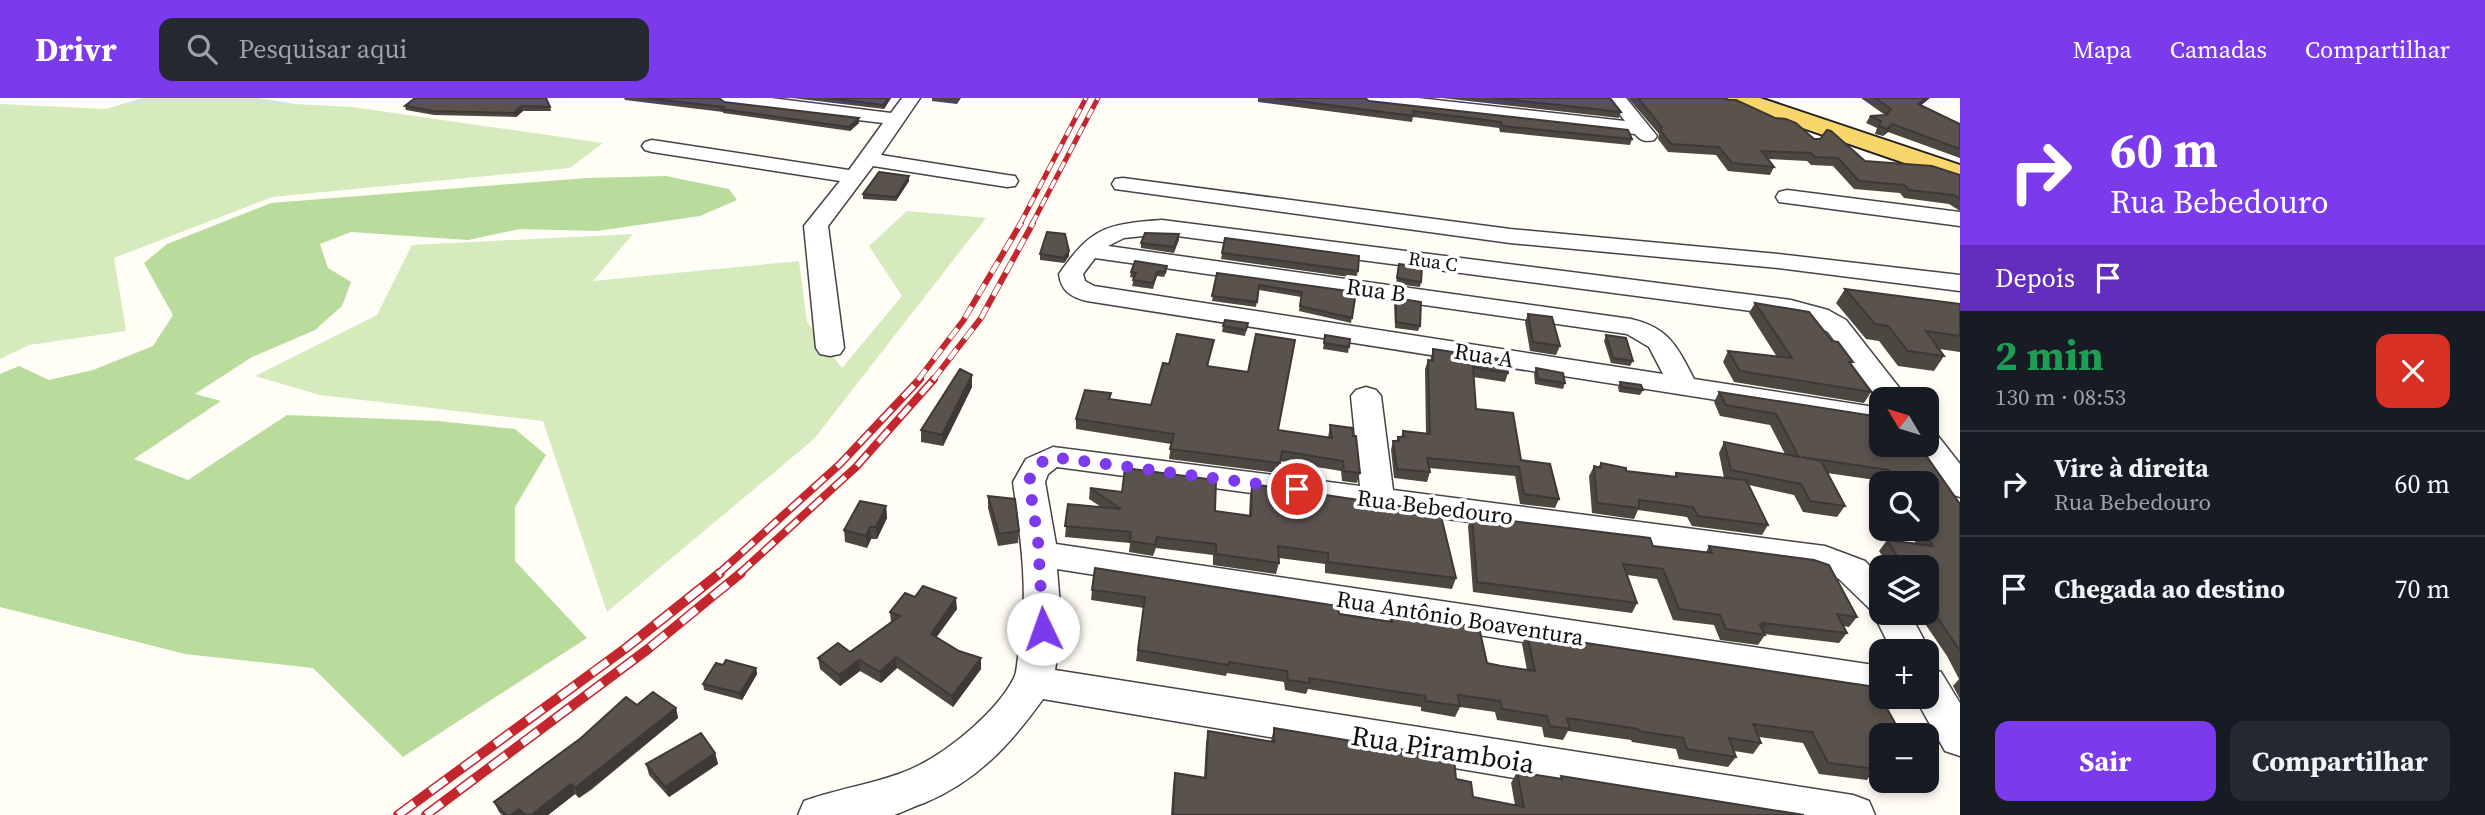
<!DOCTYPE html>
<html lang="pt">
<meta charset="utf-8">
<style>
:root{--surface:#171b24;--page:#242831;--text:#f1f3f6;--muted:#9ea1a6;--line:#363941;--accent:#7c3aed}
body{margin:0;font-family:"Source Serif 4",serif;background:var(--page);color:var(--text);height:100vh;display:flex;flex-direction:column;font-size:26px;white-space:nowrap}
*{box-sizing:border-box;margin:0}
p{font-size:23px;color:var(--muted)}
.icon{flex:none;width:38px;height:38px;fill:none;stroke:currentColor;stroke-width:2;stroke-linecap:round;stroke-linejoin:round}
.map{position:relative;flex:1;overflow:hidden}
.details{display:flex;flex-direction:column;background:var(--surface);width:525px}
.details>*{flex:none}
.guide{background:#7c3aed;color:#fff;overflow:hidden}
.needle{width:46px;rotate:308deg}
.buttons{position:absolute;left:1869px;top:289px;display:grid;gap:14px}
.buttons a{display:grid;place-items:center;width:70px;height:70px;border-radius:14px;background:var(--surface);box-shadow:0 4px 10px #0003;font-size:35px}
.pin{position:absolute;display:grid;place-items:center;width:60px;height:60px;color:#fff;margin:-30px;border:4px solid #fff;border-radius:50%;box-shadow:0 2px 7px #0007}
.me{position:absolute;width:77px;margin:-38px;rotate:357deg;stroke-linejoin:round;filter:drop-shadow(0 0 5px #0008)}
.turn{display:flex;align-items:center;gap:24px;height:147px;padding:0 35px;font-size:32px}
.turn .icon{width:91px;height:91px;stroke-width:2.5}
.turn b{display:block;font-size:49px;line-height:60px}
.then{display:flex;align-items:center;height:66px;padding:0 35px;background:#0003;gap:14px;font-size:26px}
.round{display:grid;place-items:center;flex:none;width:74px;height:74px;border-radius:14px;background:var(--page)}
.headline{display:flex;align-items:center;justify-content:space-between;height:119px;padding:0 35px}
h1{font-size:42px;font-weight:700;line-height:52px;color:#1e9e55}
.primary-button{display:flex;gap:14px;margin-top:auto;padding:14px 35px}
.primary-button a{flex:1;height:80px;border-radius:14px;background:var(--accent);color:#fff;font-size:28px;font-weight:700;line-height:80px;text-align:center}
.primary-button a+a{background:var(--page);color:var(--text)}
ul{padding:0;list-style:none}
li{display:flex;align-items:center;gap:21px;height:105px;padding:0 35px;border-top:2px solid var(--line)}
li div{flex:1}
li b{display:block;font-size:26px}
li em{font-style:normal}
header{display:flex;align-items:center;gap:42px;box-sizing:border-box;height:98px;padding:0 35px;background:var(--accent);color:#fff}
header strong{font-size:33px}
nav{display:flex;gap:38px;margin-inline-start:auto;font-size:24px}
.search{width:490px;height:63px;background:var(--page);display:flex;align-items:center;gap:18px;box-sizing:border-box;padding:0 24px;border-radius:14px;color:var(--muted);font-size:26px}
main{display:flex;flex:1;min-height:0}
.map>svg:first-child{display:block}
.green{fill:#d5ebbd}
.forest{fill:#b9dc9c}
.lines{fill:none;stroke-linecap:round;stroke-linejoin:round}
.minor-casing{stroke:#444;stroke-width:3}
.major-casing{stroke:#222;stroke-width:4}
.minor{fill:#fff;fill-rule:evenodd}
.major{fill:#f9d66b;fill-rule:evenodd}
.rail-far3-casing{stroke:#c4262e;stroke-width:5}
.rail-far2-casing{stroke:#c4262e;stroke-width:6}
.rail-far1-casing{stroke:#c4262e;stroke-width:8}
.rail-casing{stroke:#c4262e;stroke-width:10}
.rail-far3{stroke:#fff;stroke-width:3.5;stroke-dasharray:10;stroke-linecap:butt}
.rail-far2{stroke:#fff;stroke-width:4.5;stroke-dasharray:13;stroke-linecap:butt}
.rail-far1{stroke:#fff;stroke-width:5;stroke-dasharray:16;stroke-linecap:butt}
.rail{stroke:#fff;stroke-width:7;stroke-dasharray:20;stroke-linecap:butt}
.wall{fill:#4d4742}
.shaded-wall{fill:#3f3936}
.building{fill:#5a524d;stroke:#3f3936;stroke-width:2}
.route{stroke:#7c3aed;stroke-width:12;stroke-dasharray:0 21.6}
.labels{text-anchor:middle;stroke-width:7;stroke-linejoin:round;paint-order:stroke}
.far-street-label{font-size:19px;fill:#111;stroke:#fff}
.street-label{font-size:23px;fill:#111;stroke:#fff}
.near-street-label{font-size:28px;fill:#111;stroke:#fff}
</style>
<header>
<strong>Drivr</strong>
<div class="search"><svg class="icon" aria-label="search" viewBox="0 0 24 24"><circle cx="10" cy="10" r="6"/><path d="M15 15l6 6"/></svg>Pesquisar aqui</div>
<nav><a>Mapa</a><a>Camadas</a><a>Compartilhar</a></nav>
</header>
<main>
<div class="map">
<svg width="1960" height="717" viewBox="0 0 1960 717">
<rect width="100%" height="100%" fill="#fffdf5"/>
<g class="green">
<path d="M142 0H259L295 6 352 9 603 45 570 70 272 99 114 160 126 233 29 247 0 261V6L106 11Z"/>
<path d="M907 113 986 120 814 341 607 514 543 323 320 297 255 278 377 217 412 147 633 136 593 183 799 163 807 224 842 270 902 198 869 148Z"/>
</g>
<path class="forest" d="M666 78 729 91 737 102 700 118 597 133 520 131 468 142 351 134 320 146 328 170 351 184 342 208 315 232 252 259 195 296 221 303 134 361 188 382 287 317 438 323 515 331 546 357 515 409V463L587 540 403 659 313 570 185 556 0 509V276L19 268 49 282 93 272 153 248 173 217 144 165 167 146 271 105 587 80Z"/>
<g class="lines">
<g class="minor-casing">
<g id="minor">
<path d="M716 0H771L891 15 902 0H920L881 57 1007 77 1015 78 1018 83 1015 88 1007 89 873 68 828 128 844 250 840 256 830 258 820 256 816 250 804 128 840 83 652 54 645 52 642 48 645 44 652 42 849 72 883 25 725 6Z"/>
<path d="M1359 0H1418L1625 23 1607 0H1626L1657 38 1654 42C1645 44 1641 43 1635 36L1368 6Z"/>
<path d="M1123 80 1510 131 1778 156 1960 177V193L1778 170 1510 145 1115 91 1112 86 1115 81Z"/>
<path d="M1787 92 1960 114V128L1779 104 1776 99 1779 94Z"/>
<path d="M1162 122 1791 202 1828 212 1846 222 1908 301H1881V305L1828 234 1810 224 1789 218 1162 136 1124 140 1108 148 1631 221C1669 230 1677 248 1694 281L1881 310V328L1087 203C1071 199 1061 193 1059 176 1091 130 1105 126 1162 122ZM1095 160 1627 236 1649 249 1663 276 1094 188 1085 183 1083 176Z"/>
<path d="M1366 289 1376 292 1381 298 1393 392 1825 448 1865 463 1881 480V514H1909L1930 553 1927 560V553H1892L1872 513 1839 481 1808 469 1057 369 1048 376 1045 384 1056 446 1881 568V598H1885L1881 600 1057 471 1062 531 1055 572 1853 697 1869 703 1875 717H1735L1043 601C1010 647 977 683 924 705 914 708 904 714 894 717 872 717 822 717 798 717L804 703C839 690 877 686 911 671 946 656 997 614 1014 580 1017 574 1017 565 1018 559 1030 502 1021 441 1013 384L1026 361 1053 349 1360 388 1351 298 1356 292Z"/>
<path d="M1927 335 1938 338 1960 366V399L1948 395 1912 346H1927Z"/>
<path d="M1927 569 1941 574 1960 605V658L1945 653 1914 598H1927Z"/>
</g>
</g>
<g class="major-casing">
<path id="major" d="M1727 0H1760L1960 67V84L1730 5Z"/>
</g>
<use href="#minor" class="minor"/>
<use href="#major" class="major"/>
<g class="rail-far3-casing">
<g id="rail-far3">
<path d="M1020 126 1086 0"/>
<path d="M1032 126 1098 0"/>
</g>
</g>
<g class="rail-far2-casing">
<g id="rail-far2">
<path d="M918 282 963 223 1021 125"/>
<path d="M933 282 981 220 1033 125"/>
</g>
</g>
<g class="rail-far1-casing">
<g id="rail-far1">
<path d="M718 476 840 366 920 281"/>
<path d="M739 476 856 369 934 281"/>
</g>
</g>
<g class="rail-casing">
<g id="rail">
<path d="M398 717 626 550 720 475"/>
<path d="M426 717 648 551 741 475"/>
</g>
</g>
<use href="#rail-far3" class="rail-far3"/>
<use href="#rail-far2" class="rail-far2"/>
<use href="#rail-far1" class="rail-far1"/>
<use href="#rail" class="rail"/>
</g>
<g class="wall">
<path d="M624 0H719L724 4 859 20V25L850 33 723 15V14L625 2Z"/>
<path d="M792 0H891L884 11Z"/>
<path d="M932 0H961L957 6 932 3Z"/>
<path d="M1258 0H1365L1369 3 1632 41 1630 47 1500 34 1499 30 1413 19 1412 24 1258 4Z"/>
<path d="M1442 0H1610L1621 14 1619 20Z"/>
<path d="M1628 0H1723L1865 63 1960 77V113L1949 106 1904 100 1900 95 1854 91 1833 68 1811 67 1807 63 1768 61 1774 69 1770 77 1728 73 1716 57 1668 54 1658 41 1659 36Z"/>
<path d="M1861 0H1930L1921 7 1960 26V60L1888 34 1883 38 1875 36 1877 30 1866 25 1870 18 1885 17Z"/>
<path d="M405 8 550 9 551 13H523L516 19 434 17 406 12Z"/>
<path d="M909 78V83L896 103 863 101V96Z"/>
<path d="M1179 136V142L1174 155 1141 150V145Z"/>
<path d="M1225 140 1358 173 1356 180 1221 161Z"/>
<path d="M1069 153V158L1064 165 1040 162V156Z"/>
<path d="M1399 166 1421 184 1420 189 1396 186Z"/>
<path d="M1167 173 1164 179 1157 178 1153 191 1132 188 1134 180 1130 179 1131 174Z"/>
<path d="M1217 175 1356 194 1351 225 1299 213 1301 199 1259 192 1256 209 1212 203Z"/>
<path d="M1845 191 1960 206V254L1939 251 1944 258 1934 273 1898 268 1879 243 1866 241 1836 205Z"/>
<path d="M1396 200 1420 228 1418 233 1395 230 1394 205Z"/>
<path d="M1755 205 1832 243 1853 264 1851 266 1871 294 1864 305 1734 284 1723 264 1728 253 1777 259 1749 215Z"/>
<path d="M1528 216 1560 248 1556 257 1530 253 1525 224Z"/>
<path d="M1248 225 1245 238 1222 234 1223 228Z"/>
<path d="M1325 237 1349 249 1348 255 1323 251Z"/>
<path d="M1606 237 1633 263 1630 268 1611 265 1604 243Z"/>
<path d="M1214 242 1208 268 1278 332 1328 340 1330 327 1353 338 1360 375 1357 385 1342 383 1341 373 1280 363 1278 375 1169 361 1171 346 1076 331V321L1111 295 1110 301 1151 307 1169 266Z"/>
<path d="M1433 251 1508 275 1505 284 1473 279 1476 311 1521 362 1559 401 1555 410 1520 406 1515 378 1429 370 1430 374 1427 384 1394 380 1391 352 1393 343H1396L1398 339H1401L1403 333 1426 336 1425 271 1428 262 1430 263Z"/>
<path d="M1536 270 1565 285 1563 291 1535 286 1534 276Z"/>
<path d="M1620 284 1643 292 1640 297 1619 294 1618 289Z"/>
<path d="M972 289 943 348 921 344V332Z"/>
<path d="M1719 294 1881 319 1960 406V601L1953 588 1959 581 1947 558 1917 514H1927V469H1889L1879 453 1887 442 1916 445 1909 436 1913 430H1927V385H1883L1882 383 1827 375 1845 408 1837 419 1803 414 1794 397 1749 387 1768 427 1762 437 1692 428 1687 419 1638 412 1634 421 1592 415 1589 378 1594 368 1598 369 1601 365 1626 373 1674 379 1676 375 1724 380 1719 355 1724 344 1785 356 1770 327 1720 318 1714 304Z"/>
<path d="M1252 386 1456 480 1452 491 1325 475V466L1279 460V465L1276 476 1213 467V457L1156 450 1153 458 1129 454 1130 445 1065 439 1068 406 1101 409 1089 401 1090 390 1215 413 1249 418 1250 397Z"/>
<path d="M988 398 1019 433 1018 445 998 448 988 410Z"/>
<path d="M886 408 887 420 877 441H871L867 450 845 444 844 432Z"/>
<path d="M1472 418 1653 448 1706 454 1709 448 1857 519 1849 529 1843 528 1847 535 1839 545 1764 536 1765 537 1758 547 1720 542 1714 527 1673 522 1657 481 1627 477 1637 505 1632 515 1473 494 1468 428Z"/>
<path d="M1092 492 1339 516 1389 523 1392 517 1487 565 1527 572 1522 546 1527 536 1881 637V676L1878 680 1869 679 1867 682 1819 676 1803 645 1759 639 1761 645 1753 656 1734 653 1736 659 1728 669 1679 661 1676 651 1632 644 1631 642 1568 633 1563 642 1544 639 1542 629 1497 622 1495 614 1460 609 1455 619 1421 613V609L1368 601 1308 591 1306 596 1285 592 1284 584 1227 575 1226 578 1136 563 1144 510 1091 502Z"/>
<path d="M915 499 957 511 936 539 981 571 953 609 897 570 881 585 860 573 840 588 820 571 818 560 850 554 891 524 890 514Z"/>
<path d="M723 567 756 570 757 576 742 602 704 592 703 586Z"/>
<path d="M637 607 676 610 678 620 591 692 579 700 575 696 548 717H502L499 714 494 704Z"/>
<path d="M1274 630 1456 681 1473 699 1515 707 1511 685 1517 674 1560 681 1561 678 1804 717H1171L1173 687 1175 675 1204 680 1206 645 1208 633 1271 643Z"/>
<path d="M715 655 718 666 669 699 649 677 646 666Z"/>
</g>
<g class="shaded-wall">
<path d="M888 0H891L884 11 883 7Z"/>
<path d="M1926 0H1930L1914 13 1918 6Z"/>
<path d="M521 8 523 13 516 19 514 15Z"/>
<path d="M859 20V25L850 33 849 29Z"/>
<path d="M1892 26 1888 34 1883 38 1887 31Z"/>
<path d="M909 78V83L896 103V99Z"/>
<path d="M1069 153V158L1064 165V160Z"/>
<path d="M972 277V289L943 348 942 337Z"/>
<path d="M886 408 887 420 877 441 876 429Z"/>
<path d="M870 429 871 441 867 450 866 438Z"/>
<path d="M956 500 957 511 931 547V536Z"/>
<path d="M896 559 897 570 881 585 880 574Z"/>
<path d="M981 560V571L953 609 952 598Z"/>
<path d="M859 562 860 573 840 588 839 577Z"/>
<path d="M756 570 757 576 742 602 740 595Z"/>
<path d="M676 610 678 620 579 700 575 690Z"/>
<path d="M715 655 718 666 669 699 665 689Z"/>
<path d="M571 686 575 696 548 717H531Z"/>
<path d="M519 711 522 717H511Z"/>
</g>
<g class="building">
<path d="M415 0H546L550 9 521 8 514 15 433 13 405 8Z"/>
<path d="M646 0H719L724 4 859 20 849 29 722 11 724 9Z"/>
<path d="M830 0H888L883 7Z"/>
<path d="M1275 0H1365L1369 3 1628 32 1632 41 1502 28 1501 24 1413 13 1414 18Z"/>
<path d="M1494 0H1610L1621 14Z"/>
<path d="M1638 0H1723L1729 2H1736L1775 20 1786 21 1796 25 1814 41H1820L1827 32 1831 33 1865 63 1932 68 1960 77V101L1954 97 1909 92 1904 87 1859 83 1838 60 1815 59 1811 55 1762 53 1774 69 1732 65 1719 49 1671 46 1661 33 1662 29Z"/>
<path d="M1875 0H1926L1918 6 1960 26V51L1892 26 1887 31 1879 28 1881 23 1870 18 1886 17 1891 11Z"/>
<path d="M879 74 909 78 896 99 863 96Z"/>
<path d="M1047 134 1065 136 1069 153 1064 160 1040 156Z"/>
<path d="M1145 135 1179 136 1174 149 1141 145Z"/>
<path d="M1225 140 1359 158 1358 173 1222 155Z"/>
<path d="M1135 163 1167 168 1165 174 1158 173 1153 185 1133 182 1136 175 1131 174Z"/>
<path d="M1399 166 1422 169 1421 184 1397 180Z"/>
<path d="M1217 175 1356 194 1352 220 1300 208 1302 194 1259 187 1257 204 1212 198Z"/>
<path d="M1845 191 1960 206V238L1926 233 1944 258 1908 253 1888 228 1875 226Z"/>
<path d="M1396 200 1421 204 1420 228 1396 224Z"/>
<path d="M1755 205 1809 214 1832 243 1838 244 1853 264H1849L1871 294 1740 273 1728 253 1792 260Z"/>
<path d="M1528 216 1552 219 1560 248 1533 244Z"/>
<path d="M1225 222 1248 225 1246 232 1223 228Z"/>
<path d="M1177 236 1214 242 1207 268 1248 274 1256 236 1295 242 1278 332 1332 340 1330 327 1352 330 1353 338H1356L1360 375 1344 373 1343 363 1282 353 1280 365 1170 351 1174 336 1076 321 1085 292 1111 295 1109 301 1151 307 1163 265 1169 266Z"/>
<path d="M1325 237 1350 241 1349 249 1324 245Z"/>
<path d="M1606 237 1626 240 1633 263 1613 260Z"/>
<path d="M1433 251 1507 262 1508 275 1473 269 1476 311 1513 315 1521 362 1550 366 1559 401 1524 396 1519 369 1427 360 1430 374 1397 371 1393 343H1399L1398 339H1404L1403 333 1430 336 1428 262 1433 263Z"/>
<path d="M1536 270 1563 275 1565 285 1538 281Z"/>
<path d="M960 271 972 277 942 337 921 332Z"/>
<path d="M1620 284 1641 287 1643 292 1622 289Z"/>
<path d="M1719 294 1881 319V346H1918L1960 406V553L1927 504V469H1896L1893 465 1902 466 1887 442 1933 448 1921 430H1927V385H1898L1889 372 1801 359 1821 363 1845 408 1810 403 1801 386 1731 372 1724 344 1799 359 1776 316 1726 307Z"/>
<path d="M1601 365 1626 370V373L1677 379 1676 375 1746 382 1768 427 1698 418 1693 409 1639 402V410L1597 405 1594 368 1601 370Z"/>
<path d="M1125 370 1216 382 1215 413 1251 418 1252 386 1440 414 1456 480 1328 464V455L1278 448 1279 465 1216 456V446L1157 439 1155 447 1130 443 1131 434 1065 428 1068 406 1121 411 1090 390 1122 394Z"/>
<path d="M988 398 1015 401 1019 433 999 436Z"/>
<path d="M860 403 886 408 876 429H870L866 438 844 432Z"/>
<path d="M1472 418 1650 440 1653 448 1712 455 1709 448 1814 462 1829 467 1857 519 1837 516 1847 535 1762 525 1764 528 1760 527 1765 537 1726 531 1720 517 1679 511 1663 471 1623 466 1637 505 1477 484Z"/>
<path d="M1095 470 1338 508 1339 516 1392 524V517L1479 529 1487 565 1501 568 1535 573 1527 536 1875 589 1895 625 1893 637H1881V669L1874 668 1876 671 1828 665 1812 634 1753 626 1761 645 1729 640 1736 659 1687 651 1683 640 1639 633 1638 631 1567 620 1570 631 1550 628 1547 618 1502 611 1500 603 1458 597 1460 608 1426 603 1425 598 1372 590 1309 580 1310 585 1288 582 1287 573 1229 564 1228 567 1138 552 1145 499 1092 492Z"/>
<path d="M923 488 956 500 931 536 959 553 981 560 952 598 896 559 880 574 859 562 839 577 818 560 838 545 850 554 900 518 890 514 905 495 915 499Z"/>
<path d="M726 562 756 570 740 595 703 586 716 565 723 567Z"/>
<path d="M653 594 676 610 575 690 571 686 531 717H525L519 711 511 717H506L494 704 581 640 626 599 637 607Z"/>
<path d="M1274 630 1454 660 1456 681 1471 684 1473 699 1524 709 1517 674 1562 681 1561 678 1804 717H1173L1175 675 1206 680 1208 633 1274 644Z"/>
<path d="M701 635 715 655 665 689 646 666Z"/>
</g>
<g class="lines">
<path class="route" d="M1043 531 1038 442 1029 384C1032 370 1040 364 1052 359L1297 391"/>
</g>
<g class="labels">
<g class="far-street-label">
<text transform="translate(1433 163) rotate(8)" y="7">Rua C</text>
</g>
<g class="street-label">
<text transform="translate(1376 192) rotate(8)" y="8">Rua B</text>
<text transform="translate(1484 257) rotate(9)" y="8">Rua A</text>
<text transform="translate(1435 409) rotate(7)" y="8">Rua Bebedouro</text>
<text transform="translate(1460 520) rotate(9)" y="8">Rua Antônio Boaventura</text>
</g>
<g class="near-street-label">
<text transform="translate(1443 651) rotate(9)" y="10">Rua Piramboia</text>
</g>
</g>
</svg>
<div class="buttons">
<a><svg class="needle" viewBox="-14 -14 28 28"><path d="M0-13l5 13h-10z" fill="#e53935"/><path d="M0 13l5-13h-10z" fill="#9ea1a6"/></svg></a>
<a><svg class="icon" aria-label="search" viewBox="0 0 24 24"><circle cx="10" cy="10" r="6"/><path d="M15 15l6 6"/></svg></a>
<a><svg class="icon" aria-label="layers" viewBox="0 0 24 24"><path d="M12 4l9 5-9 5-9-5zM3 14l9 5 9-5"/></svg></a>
<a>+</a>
<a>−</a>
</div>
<div class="pin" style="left:1297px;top:391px;background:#d93025"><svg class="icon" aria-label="arrive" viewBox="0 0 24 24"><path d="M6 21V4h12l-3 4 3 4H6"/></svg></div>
<svg class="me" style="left:1043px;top:531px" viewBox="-20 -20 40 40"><circle r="19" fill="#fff"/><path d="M0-13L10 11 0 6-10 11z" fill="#7c3aed"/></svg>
</div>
<section class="details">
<div class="guide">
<div class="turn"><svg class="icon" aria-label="right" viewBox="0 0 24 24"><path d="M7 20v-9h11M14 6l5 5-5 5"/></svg><div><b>60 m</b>Rua Bebedouro</div></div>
<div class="then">Depois<svg class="icon" aria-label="arrive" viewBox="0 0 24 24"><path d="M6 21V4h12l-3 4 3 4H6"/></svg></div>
</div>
<div class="headline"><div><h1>2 min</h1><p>130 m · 08:53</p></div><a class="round" style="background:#d93025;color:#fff"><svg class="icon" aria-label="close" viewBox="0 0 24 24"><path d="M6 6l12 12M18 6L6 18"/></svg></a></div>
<ul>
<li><svg class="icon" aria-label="right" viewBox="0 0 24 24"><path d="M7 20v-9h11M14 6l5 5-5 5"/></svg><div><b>Vire à direita</b><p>Rua Bebedouro</p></div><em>60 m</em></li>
<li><svg class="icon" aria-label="arrive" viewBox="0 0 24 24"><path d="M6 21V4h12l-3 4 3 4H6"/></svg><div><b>Chegada ao destino</b></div><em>70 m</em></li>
</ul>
<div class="primary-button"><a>Sair</a><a>Compartilhar</a></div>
</section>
</main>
